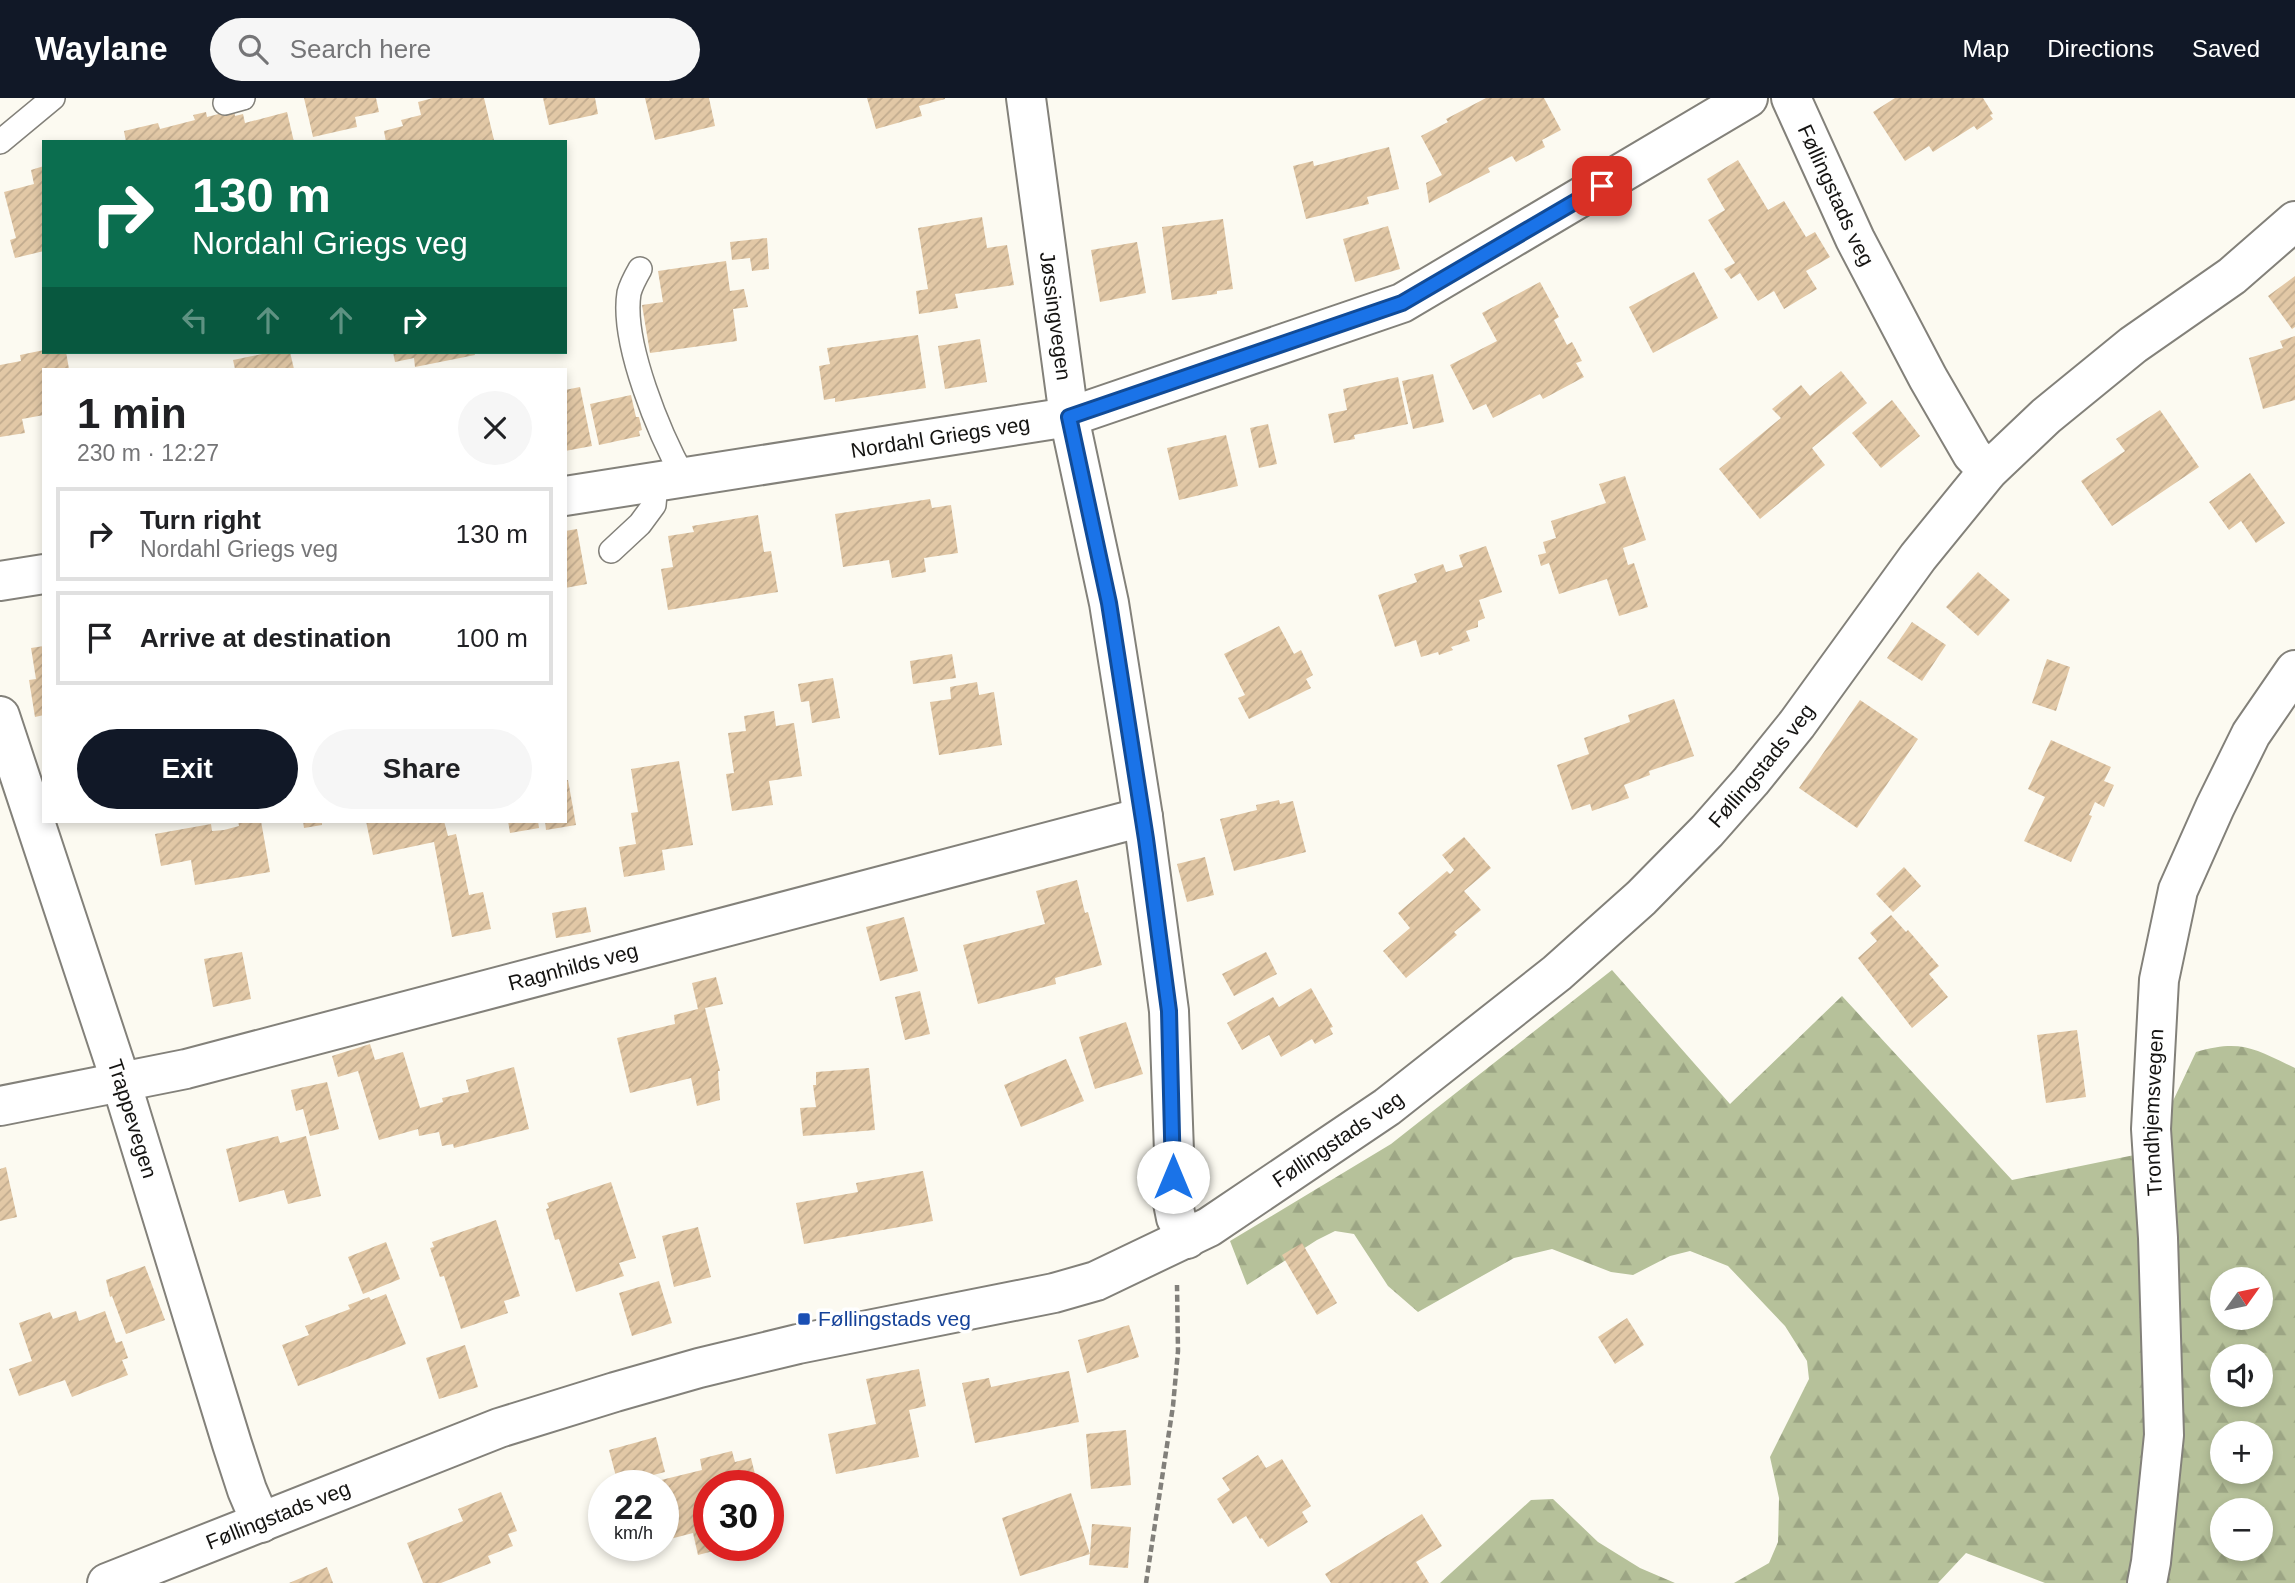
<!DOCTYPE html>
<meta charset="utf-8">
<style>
:root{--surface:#fff;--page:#f6f6f6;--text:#202124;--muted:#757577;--line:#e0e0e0;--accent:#111827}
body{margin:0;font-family:Helvetica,sans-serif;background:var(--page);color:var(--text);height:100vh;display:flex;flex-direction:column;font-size:26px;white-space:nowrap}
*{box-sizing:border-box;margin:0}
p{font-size:23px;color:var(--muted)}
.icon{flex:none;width:38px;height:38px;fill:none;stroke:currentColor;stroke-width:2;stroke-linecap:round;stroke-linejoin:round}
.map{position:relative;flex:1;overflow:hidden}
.drawer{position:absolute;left:42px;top:270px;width:525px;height:455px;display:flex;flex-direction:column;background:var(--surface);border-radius:0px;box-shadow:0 4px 10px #0003}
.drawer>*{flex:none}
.banner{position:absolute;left:42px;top:42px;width:525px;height:214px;border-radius:0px;box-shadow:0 4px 10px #0003;background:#0b6e4f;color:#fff;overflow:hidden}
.needle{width:46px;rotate:57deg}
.tools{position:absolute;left:2210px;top:1169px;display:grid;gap:14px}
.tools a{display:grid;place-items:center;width:63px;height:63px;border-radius:50%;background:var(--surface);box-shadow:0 4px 10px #0003;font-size:35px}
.speed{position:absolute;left:588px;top:1372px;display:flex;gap:14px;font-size:35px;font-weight:700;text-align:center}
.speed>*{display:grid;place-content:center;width:91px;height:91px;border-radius:50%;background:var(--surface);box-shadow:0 4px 10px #0003;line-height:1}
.speed small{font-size:18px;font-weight:400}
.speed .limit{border:10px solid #d22;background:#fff;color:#111}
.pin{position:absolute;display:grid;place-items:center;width:60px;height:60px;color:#fff;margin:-30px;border-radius:14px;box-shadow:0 4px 10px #0006}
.me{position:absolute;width:77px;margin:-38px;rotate:0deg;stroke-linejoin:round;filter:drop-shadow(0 0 5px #0008)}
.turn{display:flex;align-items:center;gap:24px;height:147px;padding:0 35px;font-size:32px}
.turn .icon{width:91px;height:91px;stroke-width:2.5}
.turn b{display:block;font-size:49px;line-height:60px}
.lanes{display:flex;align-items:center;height:66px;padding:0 35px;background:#0003;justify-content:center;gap:35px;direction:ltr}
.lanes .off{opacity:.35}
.round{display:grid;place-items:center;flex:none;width:74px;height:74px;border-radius:37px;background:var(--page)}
.summary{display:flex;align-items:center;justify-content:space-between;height:119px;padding:0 35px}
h1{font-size:42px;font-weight:700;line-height:52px}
.primary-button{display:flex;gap:14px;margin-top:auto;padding:14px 35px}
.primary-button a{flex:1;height:80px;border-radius:42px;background:var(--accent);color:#fff;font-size:28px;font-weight:700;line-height:80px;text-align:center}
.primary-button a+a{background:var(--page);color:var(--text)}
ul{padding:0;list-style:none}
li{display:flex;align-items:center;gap:21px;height:94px;margin:0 14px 10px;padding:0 21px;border:4px solid var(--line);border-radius:0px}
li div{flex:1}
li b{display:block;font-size:26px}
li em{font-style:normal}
header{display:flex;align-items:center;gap:42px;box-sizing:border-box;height:98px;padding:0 35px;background:var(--accent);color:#fff}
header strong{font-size:33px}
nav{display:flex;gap:38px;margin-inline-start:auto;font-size:24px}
.search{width:490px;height:63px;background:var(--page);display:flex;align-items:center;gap:18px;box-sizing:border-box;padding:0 24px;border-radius:38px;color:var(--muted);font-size:26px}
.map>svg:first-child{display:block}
.forest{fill:url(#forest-firs);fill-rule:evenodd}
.building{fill:url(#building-hatch)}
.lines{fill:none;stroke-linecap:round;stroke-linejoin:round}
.lane-casing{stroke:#83817a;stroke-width:26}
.street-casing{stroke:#83817a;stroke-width:42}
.secondary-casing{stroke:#83817a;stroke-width:42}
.path{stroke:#82807b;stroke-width:4.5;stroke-dasharray:7 3.5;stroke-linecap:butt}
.lane{stroke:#fff;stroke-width:23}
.street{stroke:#fff;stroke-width:38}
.secondary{stroke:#fff;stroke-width:38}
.route-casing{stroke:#114b97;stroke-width:18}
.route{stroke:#1a73e8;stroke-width:12}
.transit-dot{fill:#1a4fb4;stroke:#fff;stroke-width:2.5}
.labels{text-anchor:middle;stroke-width:7;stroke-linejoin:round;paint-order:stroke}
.street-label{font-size:21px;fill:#151412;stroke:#fff}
.transit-label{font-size:21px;fill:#164399;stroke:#fff;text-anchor:start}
</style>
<header>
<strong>Waylane</strong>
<div class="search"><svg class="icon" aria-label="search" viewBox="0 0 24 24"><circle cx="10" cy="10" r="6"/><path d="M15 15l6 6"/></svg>Search here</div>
<nav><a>Map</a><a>Directions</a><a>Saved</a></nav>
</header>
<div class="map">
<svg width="2295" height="1485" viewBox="0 0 2295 1485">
<defs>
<pattern id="forest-firs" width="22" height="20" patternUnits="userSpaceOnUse" patternTransform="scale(1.75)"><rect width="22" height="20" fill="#b6c19a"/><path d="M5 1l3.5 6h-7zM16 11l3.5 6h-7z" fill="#9ca584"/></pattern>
<pattern id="building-hatch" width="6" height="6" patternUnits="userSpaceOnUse" patternTransform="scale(1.75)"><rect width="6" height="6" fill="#e2c8a6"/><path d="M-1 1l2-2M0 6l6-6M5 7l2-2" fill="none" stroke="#c1ab8e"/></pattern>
</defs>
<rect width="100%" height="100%" fill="#fcfaf1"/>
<g class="forest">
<path d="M1612 872 1730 1006 1842 898 2012 1082 2149 1054 2196 954C2242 941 2254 951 2295 970V1485H2045L1966 1455 1938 1485H1734L1769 1465 1778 1444 1779 1400 1770 1359 1809 1281 1807 1263 1785 1228 1728 1168 1690 1153 1670 1158 1633 1177 1611 1174 1552 1151 1514 1160 1418 1214 1388 1188 1354 1136 1335 1133 1317 1142 1247 1187 1230 1143 1391 1046ZM2222 1181H2261V1220H2222ZM2222 1258H2261V1297H2222ZM2222 1335H2261V1374H2222ZM2222 1412H2261V1451H2222Z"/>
<path d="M1553 1401 1598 1444 1640 1470 1675 1485H1440L1531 1402Z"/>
</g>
<g class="building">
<path d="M304 0H376L379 14 355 19 357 29 313 39Z"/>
<path d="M433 0H484L494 42 386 44 384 33 403 28 401 22 421 17 418 4Z"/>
<path d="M543 0H595L598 16 549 27Z"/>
<path d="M645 0H709L715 28 655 42Z"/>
<path d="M867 0H945V1L919 8 922 18 876 31Z"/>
<path d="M1486 0H1544L1561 32 1542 42 1545 49 1516 64 1512 58 1488 70 1490 74 1429 105 1426 85 1442 77 1421 38 1448 24 1446 21Z"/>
<path d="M1895 0H1983L1993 16 1990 17 1993 21 1977 32 1974 28 1933 54 1929 48 1905 63 1873 14Z"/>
<path d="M234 12 235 18 243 16 245 25 287 14 294 44H126L124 33 158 25 160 31 195 22 193 17 206 14 207 19Z"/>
<path d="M1389 49 1399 91 1367 99 1369 106 1306 121 1293 68 1313 63 1314 68Z"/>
<path d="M1738 62 1768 112 1784 103 1806 139 1815 134 1830 159 1806 173 1817 191 1784 211 1774 193 1758 203 1740 175 1731 181 1724 171 1735 165 1708 122 1725 112 1707 81Z"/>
<path d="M44 68V153L15 160 10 142 16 140 4 94 34 86 31 72Z"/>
<path d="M982 119 987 150 1007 147 1014 187 955 196 958 210 919 216 916 193 928 191 918 130Z"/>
<path d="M1223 121 1233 191 1217 193V196L1172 202 1162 129Z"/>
<path d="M1388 128 1400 171 1355 184 1343 141Z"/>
<path d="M767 140 769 171 752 173 750 160 732 162 730 144Z"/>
<path d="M1137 144 1146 195 1100 204 1091 152Z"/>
<path d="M726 163 730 193 744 191 748 209 733 211 737 243 650 255 642 207 663 204 658 173Z"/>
<path d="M1694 174 1718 220 1653 255 1629 209Z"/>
<path d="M2295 178V229L2292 231 2268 198Z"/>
<path d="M1540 184 1559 219 1554 222 1567 247 1572 244 1582 263 1576 265 1584 279 1543 301 1540 296 1493 320 1486 306 1473 312 1450 267 1497 243 1482 215Z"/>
<path d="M918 237 926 290 835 304V300L824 302 819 268 830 266 827 250Z"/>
<path d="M2295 238V302L2263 311 2249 260 2283 250 2280 243Z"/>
<path d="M980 241 987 284 945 291 938 248Z"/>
<path d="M44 252 66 254 69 271H44V317L22 321 25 335 0 339V267L21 263 20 257Z"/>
<path d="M272 254H290L294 271H235L233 262Z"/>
<path d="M393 254H474L475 257 415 269 414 260 395 264Z"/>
<path d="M1841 273 1867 305 1812 350 1825 367 1760 421 1719 371 1781 320 1772 311 1801 287 1810 298Z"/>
<path d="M1433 276 1444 324 1413 331 1402 283Z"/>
<path d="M1398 279 1408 326 1354 337 1355 341 1334 345 1328 316 1347 312 1343 291Z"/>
<path d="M580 289 592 348 565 353V292Z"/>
<path d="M631 297 636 319H639L642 332 639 333 640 338 599 347 590 306Z"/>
<path d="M1892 302 1920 338 1881 370 1852 335Z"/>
<path d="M2160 312 2199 369 2112 428 2081 383 2125 353 2116 341Z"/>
<path d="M1268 326 1277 366 1259 370 1250 330Z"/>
<path d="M1226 337 1238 388 1179 402 1167 350Z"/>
<path d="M2250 375 2285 425 2256 445 2241 423 2229 432 2209 404Z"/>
<path d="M1625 378 1646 442 1623 450 1628 467 1634 465 1648 509 1619 518 1607 481 1559 496 1549 465 1541 468 1538 457 1546 455 1543 444 1556 440 1551 423 1606 405 1599 386Z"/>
<path d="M930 401 932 410 951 407 958 455 924 460 926 474 892 480 889 462 843 469 835 416Z"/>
<path d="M758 417 764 454 771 453 778 494 668 512 661 471 673 469 668 438 694 434 692 428Z"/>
<path d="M577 431 587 486 565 490V433Z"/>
<path d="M1486 448 1502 494 1479 502 1485 520 1478 523V529L1466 533 1470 543 1451 549 1453 552 1439 557 1438 554 1421 559 1416 542 1395 549 1378 497 1417 484 1414 476 1443 466 1446 474 1463 469 1459 457Z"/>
<path d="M1978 474 2010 502 1978 538 1946 509Z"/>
<path d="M1912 524 1946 547 1922 583 1887 560Z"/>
<path d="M1279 528 1294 556 1301 552 1313 577 1306 581 1311 590 1249 621 1238 600 1245 597 1224 556Z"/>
<path d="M44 548V617L35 619 29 582 36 581 31 550Z"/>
<path d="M952 556 956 580 913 586 910 563Z"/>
<path d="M2047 561 2070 569 2056 613 2032 605Z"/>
<path d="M833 580 840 620 812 625 809 603 801 604 798 586Z"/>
<path d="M977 584 979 597 994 594 1002 647 939 657 930 604 951 601 950 589Z"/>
<path d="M1674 601 1694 658 1649 673 1650 677 1624 687 1629 700 1592 713 1590 706 1572 712 1557 667 1589 656 1584 640 1630 624 1628 617Z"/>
<path d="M1860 602 1918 641 1857 730 1799 690Z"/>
<path d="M774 613 776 628 794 625 802 678 769 683 773 707 732 713 726 676 734 675 728 635 746 633 744 618Z"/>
<path d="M2051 642 2111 669 2104 683 2114 687 2104 709 2095 704 2089 717 2092 718 2071 764 2024 743 2045 699 2028 691Z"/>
<path d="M679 663 693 747 662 752 665 772 624 779 619 749 636 746 631 715 638 714 631 671Z"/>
<path d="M565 682H568L576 727 546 732 545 723H565Z"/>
<path d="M1279 702 1280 706 1293 703 1306 754 1234 773 1220 721 1257 712 1256 707Z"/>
<path d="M238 723H261L270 774 195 787 191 762 161 768 155 736 211 726 212 733 224 732 239 728Z"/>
<path d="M303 723H322V727L304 730Z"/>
<path d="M366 723H444L448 738 456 736 469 797 483 794 491 831 452 839 434 744 373 757Z"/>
<path d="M508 723H538L539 730 510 735Z"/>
<path d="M1464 739 1491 770 1464 793 1481 812 1454 834 1457 837 1406 880 1383 853 1410 830 1398 815 1447 773 1450 776 1454 772 1442 757Z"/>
<path d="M1205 759 1214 797 1187 804 1177 766Z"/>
<path d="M1904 769 1921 788 1893 814 1876 796Z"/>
<path d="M1077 782 1085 815 1088 814 1102 867 1055 880 1056 886 978 906 963 847 1045 826 1036 793Z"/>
<path d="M586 809 591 834 556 840 552 815Z"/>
<path d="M1891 817 1906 834 1908 832 1939 868 1929 876 1948 899 1912 930 1858 860 1877 843 1870 835Z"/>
<path d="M904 819 918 873 880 883 866 829Z"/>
<path d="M242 854 251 901 213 909 204 861Z"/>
<path d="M1266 854 1277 876 1234 898 1222 876Z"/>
<path d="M716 879 723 906 705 910 720 973H718L720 1002 697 1008 691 980 630 995 617 940 675 926 674 917 698 911 692 885Z"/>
<path d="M1311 890 1333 929 1330 930 1333 936 1315 946 1312 941 1281 959 1269 937 1242 952 1227 925 1273 899 1279 909Z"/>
<path d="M920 893 930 936 905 942 895 899Z"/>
<path d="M1126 924 1143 976 1095 991 1079 939Z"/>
<path d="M2077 932 2086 999 2046 1005 2037 937Z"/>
<path d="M370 946 375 962 403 954 420 1010 443 1004 442 1000 469 994 466 982 514 969 529 1031 454 1050 453 1046 442 1048 439 1034 419 1038 418 1031 379 1042 358 973 338 979 332 958Z"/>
<path d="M1066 961 1084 1003 1021 1029 1004 987Z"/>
<path d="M869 970 875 1032 803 1038 800 1010 816 1009 813 987H816V974Z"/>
<path d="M327 984 339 1031 310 1038 303 1011 296 1013 291 992Z"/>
<path d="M278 1038 280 1045 306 1038 321 1098 288 1106 284 1092 239 1104 226 1051Z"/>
<path d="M6 1069 17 1119 0 1123V1071Z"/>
<path d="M923 1073 933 1123 804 1146 796 1105 858 1094 856 1085Z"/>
<path d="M611 1084 636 1160 619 1165 624 1178 576 1194 559 1141 555 1142 546 1111 549 1110 547 1105Z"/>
<path d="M496 1122 520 1198 504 1203 508 1215 461 1231 444 1178 440 1179 430 1150 434 1149 432 1144Z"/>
<path d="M698 1129 711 1179 674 1189 662 1138Z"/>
<path d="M386 1144 400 1181 363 1196 348 1159Z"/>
<path d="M1302 1145 1337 1205 1317 1217 1282 1157Z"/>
<path d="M145 1168 165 1222 126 1236 112 1198 110 1199 106 1182Z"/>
<path d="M659 1183 672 1225 632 1238 619 1195Z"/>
<path d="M386 1196 406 1246 298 1288 282 1247 309 1237 305 1228 350 1211 348 1207 369 1199 371 1202Z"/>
<path d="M76 1213 79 1223 105 1213 116 1245 122 1243 128 1260 122 1262 128 1277 72 1299 65 1282 19 1298 9 1271 32 1263 19 1225 50 1214 53 1221Z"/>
<path d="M1627 1220 1644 1247 1615 1266 1598 1239Z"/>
<path d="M1129 1227 1139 1259 1087 1275 1078 1242Z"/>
<path d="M465 1247 478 1289 439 1301 426 1260Z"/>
<path d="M919 1271 926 1308 909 1312 919 1359 836 1376 828 1336 876 1326 866 1281Z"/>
<path d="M1069 1273 1079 1324 975 1345 962 1285 989 1280 991 1289Z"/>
<path d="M1126 1332 1131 1387 1091 1391 1086 1336Z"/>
<path d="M656 1339 665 1374 618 1386 609 1352Z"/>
<path d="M732 1353 735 1364 751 1360 758 1388H709V1447L733 1448 698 1457 693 1435 670 1441 663 1411V1388H658L657 1383 702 1372 700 1361Z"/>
<path d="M1258 1357 1266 1370 1282 1361 1311 1408 1302 1414 1308 1424 1268 1449 1262 1440 1260 1441 1246 1418 1233 1426 1217 1401 1230 1392 1222 1380Z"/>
<path d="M501 1394 517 1433 508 1436 513 1448 488 1458 491 1465 441 1485H423L407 1445 463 1423 458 1411Z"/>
<path d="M1071 1395 1090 1456 1092 1426 1131 1429 1128 1470 1089 1467 1090 1456 1020 1478 1002 1420Z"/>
<path d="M1422 1416 1442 1448 1416 1464 1429 1485H1331L1325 1476Z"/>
<path d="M327 1469 333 1485H289Z"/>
</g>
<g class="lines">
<g class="lane-casing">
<g id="lane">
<path d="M225 5 243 0"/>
<path d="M0 44 53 0"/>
<path d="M640 171C636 178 631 187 629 195 621 245 660 337 684 380"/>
<path d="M611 453 640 426 654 407 656 385"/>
</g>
</g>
<g class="street-casing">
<g id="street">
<path id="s1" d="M1026 0 1069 319 1109 505 1143 719 1169 913 1174 1054 1173 1105 1176 1120 1187 1141"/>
<path id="s2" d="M1791 0 1855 141 1928 280 1972 356 1988 373"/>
<path id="s3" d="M565 398 1069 319 1402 205 1748 0"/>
<path d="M0 483 44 476"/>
<path id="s4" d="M0 618 121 984 232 1346 247 1392 261 1425"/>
<path id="s5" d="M0 1008 186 971 1143 719"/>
<path id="s6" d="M107 1485 499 1330 615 1294 699 1270 798 1246 1054 1195 1096 1183 1209 1129 1387 1009 1557 875 1641 800 1707 733 1751 683 1797 626 1918 459 1988 373 2046 318 2133 247 2232 178 2295 123"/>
</g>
</g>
<g class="secondary-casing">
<g id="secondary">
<path id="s7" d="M2147 1485 2151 1464 2164 1337 2158 1140 2151 1031 2159 882 2178 792 2215 709 2251 636 2295 572"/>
</g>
</g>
<path class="path" d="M1146 1485 1173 1308 1178 1253 1177 1187"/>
<use href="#lane" class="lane"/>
<use href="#street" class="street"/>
<use href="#secondary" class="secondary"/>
</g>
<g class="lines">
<g class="route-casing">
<path id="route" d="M1173 1079 1169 913 1146 741 1109 505 1069 319 1402 205 1602 88"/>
</g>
<use href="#route" class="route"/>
</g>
<rect class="transit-dot" x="797" y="1214" width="14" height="14" rx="3.5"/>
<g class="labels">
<g class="street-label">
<text dy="7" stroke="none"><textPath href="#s2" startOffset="107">Føllingstads veg</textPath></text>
<text dy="7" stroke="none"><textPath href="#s1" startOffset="220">Jøssingvegen</textPath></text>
<text dy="7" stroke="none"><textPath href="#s3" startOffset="380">Nordahl Griegs veg</textPath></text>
<text dy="7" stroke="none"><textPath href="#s6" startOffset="1885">Føllingstads veg</textPath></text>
<text dy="7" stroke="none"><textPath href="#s5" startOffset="590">Ragnhilds veg</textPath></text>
<text dy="7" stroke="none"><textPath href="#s7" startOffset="472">Trondhjemsvegen</textPath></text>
<text dy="7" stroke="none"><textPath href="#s4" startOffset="424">Trappevegen</textPath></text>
<text dy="7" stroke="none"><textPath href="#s6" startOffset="1318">Føllingstads veg</textPath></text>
<text dy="7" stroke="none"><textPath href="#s6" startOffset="184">Føllingstads veg</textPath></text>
</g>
<g class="transit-label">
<text x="818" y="1228">Føllingstads veg</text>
</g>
</g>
</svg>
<div class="tools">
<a><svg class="needle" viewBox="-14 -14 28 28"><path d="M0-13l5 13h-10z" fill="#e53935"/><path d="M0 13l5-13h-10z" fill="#757577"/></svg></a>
<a><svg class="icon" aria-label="sound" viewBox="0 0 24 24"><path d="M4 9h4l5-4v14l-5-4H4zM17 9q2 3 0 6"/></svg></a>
<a>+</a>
<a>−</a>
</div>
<div class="speed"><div>22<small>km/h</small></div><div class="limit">30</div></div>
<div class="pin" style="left:1602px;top:88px;background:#d93025"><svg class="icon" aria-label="arrive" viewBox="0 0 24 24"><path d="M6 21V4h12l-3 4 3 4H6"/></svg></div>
<svg class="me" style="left:1173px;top:1079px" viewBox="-20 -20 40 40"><circle r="19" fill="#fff"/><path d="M0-13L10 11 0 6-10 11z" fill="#1a73e8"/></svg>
<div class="banner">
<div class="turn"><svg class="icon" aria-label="right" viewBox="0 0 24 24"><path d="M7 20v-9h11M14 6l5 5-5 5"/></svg><div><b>130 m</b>Nordahl Griegs veg</div></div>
<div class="lanes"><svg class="icon off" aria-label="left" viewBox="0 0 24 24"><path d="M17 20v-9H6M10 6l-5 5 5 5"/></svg><svg class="icon off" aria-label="ahead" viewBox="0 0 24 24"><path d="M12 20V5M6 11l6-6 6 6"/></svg><svg class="icon off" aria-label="ahead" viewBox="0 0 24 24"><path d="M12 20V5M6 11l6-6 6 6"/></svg><svg class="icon" aria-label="right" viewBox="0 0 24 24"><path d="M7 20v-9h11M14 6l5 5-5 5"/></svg></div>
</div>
<section class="drawer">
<div class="summary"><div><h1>1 min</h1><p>230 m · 12:27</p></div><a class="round"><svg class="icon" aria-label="close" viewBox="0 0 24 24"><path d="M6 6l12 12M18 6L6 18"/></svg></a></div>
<ul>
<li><svg class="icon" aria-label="right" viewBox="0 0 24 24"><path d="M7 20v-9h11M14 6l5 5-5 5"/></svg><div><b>Turn right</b><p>Nordahl Griegs veg</p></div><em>130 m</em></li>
<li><svg class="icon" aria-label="arrive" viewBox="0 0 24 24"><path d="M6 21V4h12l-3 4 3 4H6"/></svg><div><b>Arrive at destination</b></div><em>100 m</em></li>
</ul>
<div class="primary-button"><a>Exit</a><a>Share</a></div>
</section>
</div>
